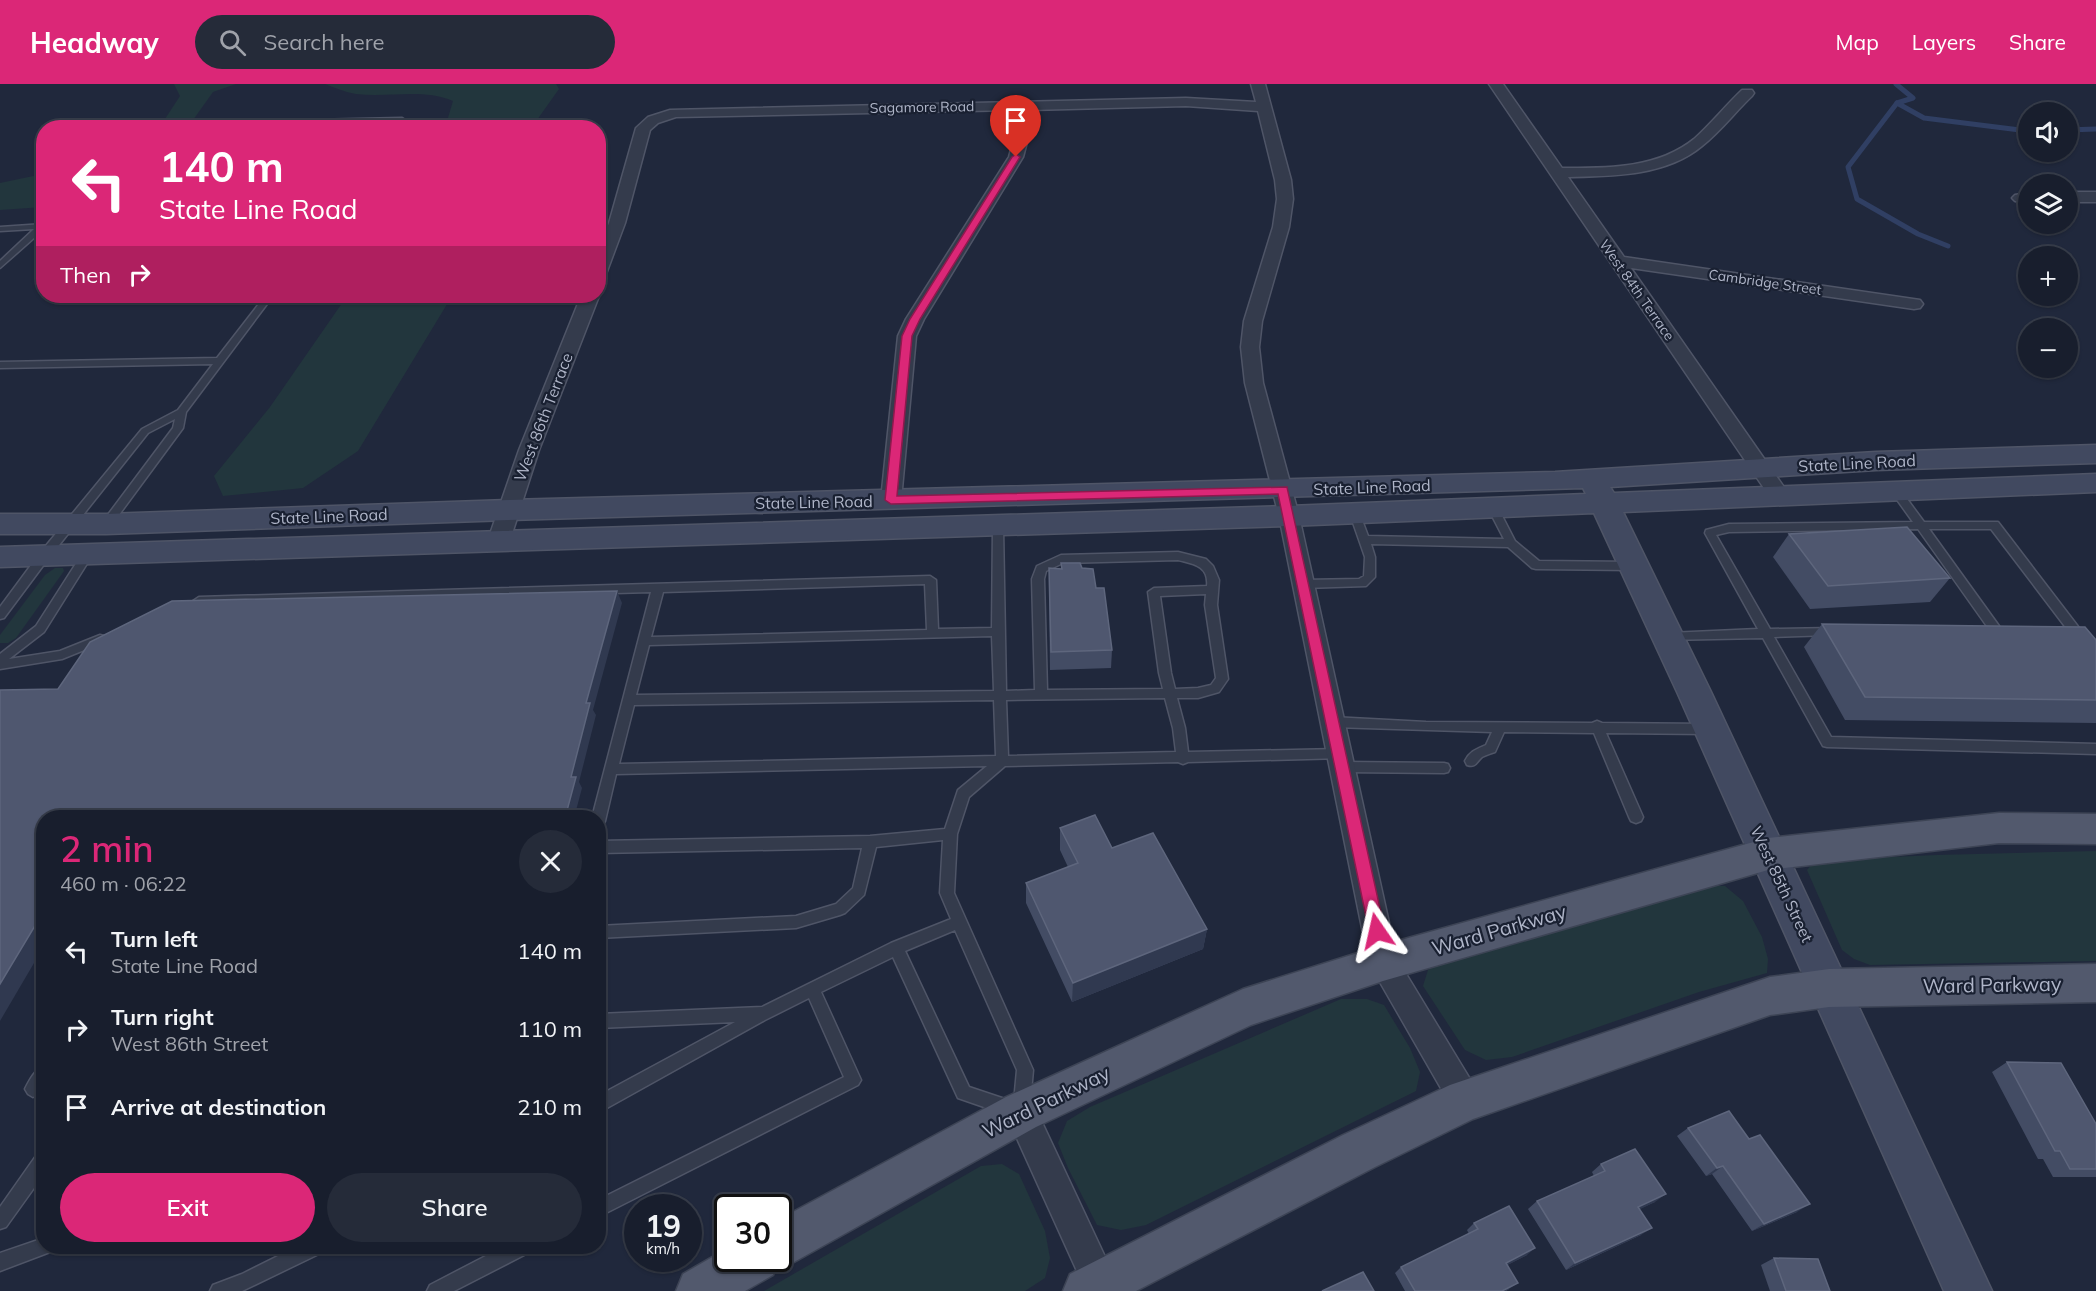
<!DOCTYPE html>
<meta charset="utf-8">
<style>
:root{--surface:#181e2d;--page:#252b39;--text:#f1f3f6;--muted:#9fa2aa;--line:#363c49;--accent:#db2777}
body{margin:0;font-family:Mulish,sans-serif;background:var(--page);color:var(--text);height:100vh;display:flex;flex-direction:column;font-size:22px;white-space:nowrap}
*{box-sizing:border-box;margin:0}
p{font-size:20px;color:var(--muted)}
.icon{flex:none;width:33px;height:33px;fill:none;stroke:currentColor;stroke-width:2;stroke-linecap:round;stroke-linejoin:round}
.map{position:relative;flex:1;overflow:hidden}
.panel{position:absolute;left:36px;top:726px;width:570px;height:444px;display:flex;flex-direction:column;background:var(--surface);border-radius:24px;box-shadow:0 2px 4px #0004,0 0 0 2px var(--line)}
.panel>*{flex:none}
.banner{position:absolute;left:36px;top:36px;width:570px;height:183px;border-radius:24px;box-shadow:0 2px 4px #0004,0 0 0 2px var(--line);background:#db2777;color:#fff;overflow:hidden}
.buttons{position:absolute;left:2018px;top:18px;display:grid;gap:12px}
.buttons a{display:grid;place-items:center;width:60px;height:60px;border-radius:50%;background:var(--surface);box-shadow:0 2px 4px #0004,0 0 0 2px var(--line);font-size:30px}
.speed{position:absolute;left:624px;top:1110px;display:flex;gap:12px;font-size:30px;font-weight:700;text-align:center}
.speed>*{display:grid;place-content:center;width:78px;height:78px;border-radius:50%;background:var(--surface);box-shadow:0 2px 4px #0004,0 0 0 2px var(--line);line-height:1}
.speed small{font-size:15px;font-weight:400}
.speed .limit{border:3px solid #111;border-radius:9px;background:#fff;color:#111}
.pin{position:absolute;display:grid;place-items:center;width:51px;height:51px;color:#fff;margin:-62px -26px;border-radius:50% 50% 50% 0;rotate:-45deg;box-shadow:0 0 6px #0007}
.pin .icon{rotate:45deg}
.me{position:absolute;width:66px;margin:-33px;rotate:349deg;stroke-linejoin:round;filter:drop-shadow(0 0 4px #0008)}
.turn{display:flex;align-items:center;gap:21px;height:126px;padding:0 24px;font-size:27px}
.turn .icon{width:78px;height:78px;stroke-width:2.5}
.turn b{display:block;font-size:42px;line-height:51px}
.then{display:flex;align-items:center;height:57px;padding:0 24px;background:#0003;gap:12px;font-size:22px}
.round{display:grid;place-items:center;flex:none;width:63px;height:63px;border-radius:32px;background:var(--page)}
.headline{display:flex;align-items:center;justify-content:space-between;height:102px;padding:0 24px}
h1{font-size:36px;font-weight:600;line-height:45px;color:var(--accent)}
.button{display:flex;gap:12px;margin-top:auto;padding:12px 24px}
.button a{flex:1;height:69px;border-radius:36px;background:var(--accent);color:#fff;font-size:24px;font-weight:600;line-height:69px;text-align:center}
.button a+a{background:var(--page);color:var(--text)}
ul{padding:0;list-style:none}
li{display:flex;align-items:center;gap:18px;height:78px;padding:0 24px}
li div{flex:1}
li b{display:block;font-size:22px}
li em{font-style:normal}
header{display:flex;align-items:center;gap:36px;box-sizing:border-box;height:84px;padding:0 30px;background:var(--accent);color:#fff}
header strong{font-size:28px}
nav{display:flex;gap:33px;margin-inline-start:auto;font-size:21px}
.search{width:420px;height:54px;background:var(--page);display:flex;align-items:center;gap:15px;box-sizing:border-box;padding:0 21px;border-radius:33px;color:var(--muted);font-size:22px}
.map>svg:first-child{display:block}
.green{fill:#22363d}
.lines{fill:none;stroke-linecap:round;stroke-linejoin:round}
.stream{stroke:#303f63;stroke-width:5}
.lane-casing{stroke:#4f5567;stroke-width:3}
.street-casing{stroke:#4f5567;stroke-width:3}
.secondary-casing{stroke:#4f5567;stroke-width:3}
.primary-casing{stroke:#3d4455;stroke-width:3}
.lane{fill:#343b4c;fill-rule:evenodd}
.street{fill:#343b4c;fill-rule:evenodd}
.secondary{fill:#414960;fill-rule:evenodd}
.primary{fill:#52596d;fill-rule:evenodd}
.wall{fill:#434c64}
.shaded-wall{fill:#303950}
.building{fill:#4f576f;stroke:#5e667d;stroke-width:1.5}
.route{fill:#db2777;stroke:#8e194d;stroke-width:1.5}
.labels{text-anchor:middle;stroke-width:4.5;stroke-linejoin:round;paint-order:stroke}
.far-street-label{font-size:14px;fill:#afb5c8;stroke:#192031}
.street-label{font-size:16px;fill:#afb5c8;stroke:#192031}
.near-street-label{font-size:20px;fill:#afb5c8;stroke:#192031}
</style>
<header>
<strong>Headway</strong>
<div class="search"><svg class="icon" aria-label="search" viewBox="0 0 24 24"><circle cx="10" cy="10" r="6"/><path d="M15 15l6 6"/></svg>Search here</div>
<nav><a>Map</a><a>Layers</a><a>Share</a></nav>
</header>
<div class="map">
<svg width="2096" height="1207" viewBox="0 0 2096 1207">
<rect width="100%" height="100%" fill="#20283c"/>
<g class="green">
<path d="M174 0H236L213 8 193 36 179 43H156L165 35 180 12Z"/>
<path d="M325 0H556L559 5 532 43 445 44 453 17C422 4 389 14 356 10 345 8 335 4 325 0Z"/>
<path d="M43 90V123L0 126V99Z"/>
<path d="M347 212H452L358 367 303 404 223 412 214 392 270 323Z"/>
<path d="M55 484H63L64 487 16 554 8 559H0V551L45 491Z"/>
<path d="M2096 767V877L1870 881 1854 875 1842 866 1807 786 1813 779 1822 776 1937 771Z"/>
<path d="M1705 802H1725L1743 817 1762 853 1768 875 1767 889 1699 908 1512 973 1486 976 1465 966 1423 902 1428 886 1446 876Z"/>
<path d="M1341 915H1367L1384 921 1410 964 1420 988 1416 1007 1146 1141 1121 1146 1097 1141 1068 1084 1058 1059 1067 1037 1090 1023Z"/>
<path d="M1002 1080 1019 1090 1045 1147 1050 1174 1045 1194 1025 1207H764L981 1082Z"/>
</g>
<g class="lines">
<g class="stream">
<path d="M1896 0 1913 14 1897 19 1924 34 2028 47"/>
<path d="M1897 19 1848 83 1857 115 1918 150 1948 162"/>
<path d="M2067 46 2096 45"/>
</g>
<g class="lane-casing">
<g id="lane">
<path d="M402 34 405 36 400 44H393L397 38 266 41 261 44H252L265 37Z"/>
<path d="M44 140 43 146 0 184V177L34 145 0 147V143Z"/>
<path d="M265 212H273L186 328 183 344 110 443 106 444 101 440 173 344 175 335 148 349 48 475 4 534 0 535V523L40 469 142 345 178 326 213 280 0 284V278L217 274Z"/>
<path d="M1895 403 1899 404 1924 438H1998L2096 566V579L2092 578 1991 445H1929L1999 542 2001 545 1999 548H1991L1918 445 1729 448 1716 451 1770 545 1835 544 1837 547 1835 550 1831 551 1774 553 1831 653 2096 660V670L1827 663 1823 662 1763 554 1665 556 1663 553 1669 549 1758 545 1705 449 1706 446 1729 440 1913 438 1890 406Z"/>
<path d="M1493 421 1498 424 1515 457 1539 477 1634 478 1639 482 1634 486 1536 485 1532 484 1508 463 1371 460 1375 473V493L1366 502 1304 504 1298 500 1304 496 1359 495 1364 492 1365 473 1350 430 1351 428H1359L1368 452 1504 455 1488 424Z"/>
<path d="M998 439 1003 443 1006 607 1035 606 1032 495 1037 482 1061 471 1178 468 1206 475 1213 482 1219 496 1217 521 1228 595 1219 608 1198 614H1177L1185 644 1188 668 1340 665 1344 666 1346 670 1344 674 1188 678 1183 680 1178 678 1005 682 969 713 957 750 954 809 1033 986 1030 1019 1028 1025 1022 1027 1017 1025 1016 1030 1010 1032 958 1014 893 873 821 908 861 996 858 1001 598 1133V1116L844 993 809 914 765 936 598 1029V1012L735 938 598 944V930L762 923 891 859 951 835 940 809 943 756 876 763 864 811 845 829 840 831 796 844 598 854V842L796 832 836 820 853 804 862 764 598 769V757L870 752 945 745 958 706 987 682 616 690 605 737 603 741 598 742V734H592L651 508 199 521 193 517 199 513 930 492 936 496 938 545 992 544 993 443ZM1178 476C1194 480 1209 482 1207 502L1154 504 1148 508 1159 589 1163 605 1047 606 1044 495 1046 487 1063 479ZM925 500 927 546 651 553 663 508ZM1206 510 1205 521 1216 594 1211 601 1198 604 1175 605 1171 589 1160 512ZM992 552 994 607 636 611 649 561ZM1165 614 1173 644 1176 668 1008 672 1006 616ZM994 616 996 672 619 680 634 621ZM955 846 1017 986 1014 1018 969 1003 905 867Z"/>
<path d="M88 466 93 470 44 548 9 575 60 567 100 551 104 552 106 555 104 558 62 575 0 585V570L36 542 84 467Z"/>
<path d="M1332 633 1426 638 1592 639 1597 637 1602 639 1709 640 1713 642 1715 645 1713 648 1709 650 1606 649 1643 733 1641 737 1636 739 1631 737 1629 733 1594 649 1504 648 1495 668C1491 669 1486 671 1482 673 1476 678 1476 684 1467 681L1465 677C1470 667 1477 665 1486 661L1492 648 1332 643 1328 641 1326 638 1328 635Z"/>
<path d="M1343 678 1444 679 1448 680 1450 684 1448 688 1444 689 1343 688 1339 687 1337 683 1339 679Z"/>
<path d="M44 982C44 994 46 1007 33 1013L28 1010 25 1005C29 997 35 985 44 982Z"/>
<path d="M44 1067V1090L6 1143 0 1145V1123L38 1069Z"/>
<path d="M44 1154V1162H52L50 1168 0 1187V1169Z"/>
<path d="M298 1162H325L323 1168 242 1207H210L213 1201 242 1190Z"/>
<path d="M505 1162H532L530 1168 454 1207H427L430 1201Z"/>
</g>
</g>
<g class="street-casing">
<g id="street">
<path d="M1251 0H1265L1291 96 1293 115 1289 143 1262 237 1259 263 1263 299 1299 432 1397 875 1476 1005 1481 1016 1476 1027 1465 1032 1454 1027 1369 879 1279 432 1245 299 1241 263 1244 237 1273 143 1277 115 1275 96 1258 27 1186 22 1029 26 1027 58 1023 73 924 235 916 252 901 416 898 421 891 423 884 421 881 416 898 252 906 235 1009 73 1013 58 1015 26 676 33 658 39 650 46 625 139 606 190 598 195V167L609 139 636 44 648 33 670 26 1186 14 1256 18Z"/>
<path d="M1489 0H1503L1562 84C1606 84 1657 85 1694 55 1711 40 1725 22 1742 6H1752L1754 9 1752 12C1735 28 1721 47 1702 62 1666 92 1613 92 1568 93L1624 173 1920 216 1923 220 1920 224 1914 225 1631 184 1786 406 1789 411 1786 416 1779 418 1772 416Z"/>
<rect x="2067" y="108" width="29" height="10"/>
<path d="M2028 109V119L2015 117 2012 114 2015 111Z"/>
<path d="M581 212H599L539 366 510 456 507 461 499 463 491 461 488 456 519 366Z"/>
<path d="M1021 1012 1032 1017 1121 1207H1086L1005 1028 1010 1017Z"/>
</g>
</g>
<g class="secondary-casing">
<path id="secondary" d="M2096 361V379L1876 386 1610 403 1614 409 2096 390V408L1623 428 1711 608 1992 1207H1944L1677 608 1594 429 1289 442 0 483V463L1289 422 1586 410 1583 404 509 436 106 450H0V430H106L509 416 1555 388 1876 368Z"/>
</g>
<g class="primary-casing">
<g id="primary">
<path d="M1999 729 2096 730V760L1999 759 1768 786 1383 897 1251 941 1036 1043 794 1178 778 1185 775 1184 773 1191 745 1207H676L683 1190 728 1164V1174H778V1136L1006 1013 1243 905 1383 861 1768 754Z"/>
<path d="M2096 880V918L1829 923 1770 931 1473 1035 1375 1083 1136 1207H1063L1070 1190 1343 1051 1450 1001 1770 893 1829 885Z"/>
</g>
</g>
<use href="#lane" class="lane"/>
<use href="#street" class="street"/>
<use href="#secondary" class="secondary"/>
<use href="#primary" class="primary"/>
</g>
<g class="wall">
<path d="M1789 450 1950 494 1930 518 1810 525 1773 473Z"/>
<path d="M1082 484 1096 504 1112 566 1111 584 1050 586 1049 503Z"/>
<path d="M1822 540 2096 556V639L1845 636 1804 563Z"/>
<path d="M1060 744 1112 764 1207 845 1203 865 1072 918 1026 819V799L1068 783 1060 766Z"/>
<path d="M2007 978 2096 1040V1093H2053L2043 1075H2038L1992 988Z"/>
<path d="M1688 1044 1797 1128 1752 1147 1712 1090 1706 1092 1677 1052Z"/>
<path d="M1601 1080 1655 1118 1639 1125 1641 1151 1566 1186 1528 1125 1537 1117 1594 1092 1592 1088Z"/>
<path d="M1474 1139 1527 1171 1507 1181 1509 1205 1506 1207H1405L1395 1189 1401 1183 1469 1150 1467 1146Z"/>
<path d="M1774 1174 1830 1207H1770L1761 1181Z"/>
</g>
<g class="shaded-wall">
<path d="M617 507 622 519 593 626 596 631 579 698 582 704 574 734H565L571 693 586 619Z"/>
<path d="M39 835 44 838V862L0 937V900Z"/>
<path d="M1207 845 1203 865 1072 918 1073 899Z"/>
<path d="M1723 1082 1712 1090 1706 1092 1717 1084Z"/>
<path d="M1666 1110 1655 1118 1628 1131 1638 1123Z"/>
<path d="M1810 1120 1797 1128 1752 1147 1764 1140Z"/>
<path d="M1652 1144 1641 1151 1566 1186 1575 1179Z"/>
<path d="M1535 1164 1527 1171 1498 1186 1506 1179Z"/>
<path d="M1518 1199 1506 1207H1502Z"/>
</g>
<g class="building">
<path d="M1907 443 1950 494 1828 502 1789 450Z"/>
<path d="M1061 479H1080L1082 484 1093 485 1096 504H1104L1112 566 1051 568 1049 484 1062 485Z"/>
<path d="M617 507 586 619H590L571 693H576L565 734H44V835H39L0 900V606L58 605 90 558 172 517Z"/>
<path d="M1822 540 2085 543 2096 556V616L1865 613Z"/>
<path d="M1095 731 1112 764 1153 749 1207 845 1073 899 1026 799 1078 779 1060 744Z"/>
<path d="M2007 978 2061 979 2096 1040V1085H2070L2060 1067H2055Z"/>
<path d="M1729 1027 1749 1055 1760 1051 1810 1120 1764 1140 1723 1082 1717 1084 1688 1044Z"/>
<path d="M1635 1065 1666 1110 1638 1123 1652 1144 1575 1179 1537 1117 1605 1087 1601 1080Z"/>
<path d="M1509 1122 1535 1164 1506 1179 1518 1199 1502 1207H1415L1401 1183 1478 1145 1474 1139Z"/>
<path d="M1774 1174 1818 1175 1830 1207H1786Z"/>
<path d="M1363 1188 1374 1207H1322Z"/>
</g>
<path class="route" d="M1016 70 1020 73 920 235 912 252 897 412 1287 403 1385 847 1383 852 1377 854 1371 852 1369 847 1278 410 891 420 885 416 902 252 910 235 1012 73Z"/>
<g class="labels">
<g class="far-street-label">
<text transform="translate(922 23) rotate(-1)" y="5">Sagamore Road</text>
<text transform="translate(1765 198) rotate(8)" y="5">Cambridge Street</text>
<text transform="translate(1637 206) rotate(55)" y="5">West 84th Terrace</text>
</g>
<g class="street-label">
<text transform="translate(543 333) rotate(-69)" y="6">West 86th Terrace</text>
<text transform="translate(1857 379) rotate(-3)" y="6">State Line Road</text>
<text transform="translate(1372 403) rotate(-2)" y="6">State Line Road</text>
<text transform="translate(814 418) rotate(-1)" y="6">State Line Road</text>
<text transform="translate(329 432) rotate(-2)" y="6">State Line Road</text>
<text transform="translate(1782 800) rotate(65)" y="6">West 85th Street</text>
</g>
<g class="near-street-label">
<text transform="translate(1499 846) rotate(-16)" y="7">Ward Parkway</text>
<text transform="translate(1992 901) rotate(-1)" y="7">Ward Parkway</text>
<text transform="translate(1046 1018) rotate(-26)" y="7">Ward Parkway</text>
</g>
</g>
</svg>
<div class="buttons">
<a><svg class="icon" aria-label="sound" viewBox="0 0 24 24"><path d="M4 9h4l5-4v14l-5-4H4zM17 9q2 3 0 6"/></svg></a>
<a><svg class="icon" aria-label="layers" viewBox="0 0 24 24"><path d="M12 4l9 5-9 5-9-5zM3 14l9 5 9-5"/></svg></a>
<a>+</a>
<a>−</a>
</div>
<div class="speed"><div>19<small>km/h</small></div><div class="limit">30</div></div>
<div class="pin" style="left:1016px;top:73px;background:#d93025"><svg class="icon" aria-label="arrive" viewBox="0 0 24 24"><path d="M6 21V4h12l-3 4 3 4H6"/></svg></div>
<svg class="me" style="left:1377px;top:847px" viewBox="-20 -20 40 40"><path d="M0-17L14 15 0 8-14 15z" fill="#db2777" stroke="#fff" stroke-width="4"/></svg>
<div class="banner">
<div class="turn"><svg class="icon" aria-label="left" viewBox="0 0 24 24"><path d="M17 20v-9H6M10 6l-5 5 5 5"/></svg><div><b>140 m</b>State Line Road</div></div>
<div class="then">Then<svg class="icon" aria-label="right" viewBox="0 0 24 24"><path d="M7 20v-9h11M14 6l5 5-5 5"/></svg></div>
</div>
<section class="panel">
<div class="headline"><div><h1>2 min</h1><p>460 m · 06:22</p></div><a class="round"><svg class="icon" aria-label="close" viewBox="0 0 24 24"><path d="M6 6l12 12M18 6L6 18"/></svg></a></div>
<ul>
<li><svg class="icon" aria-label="left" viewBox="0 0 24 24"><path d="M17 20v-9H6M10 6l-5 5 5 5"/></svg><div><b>Turn left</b><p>State Line Road</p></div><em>140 m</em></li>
<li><svg class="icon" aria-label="right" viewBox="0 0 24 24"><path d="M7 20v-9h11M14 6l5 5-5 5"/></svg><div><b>Turn right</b><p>West 86th Street</p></div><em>110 m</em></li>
<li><svg class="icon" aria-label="arrive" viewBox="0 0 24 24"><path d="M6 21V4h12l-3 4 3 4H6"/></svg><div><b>Arrive at destination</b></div><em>210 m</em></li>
</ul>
<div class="button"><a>Exit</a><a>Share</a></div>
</section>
</div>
